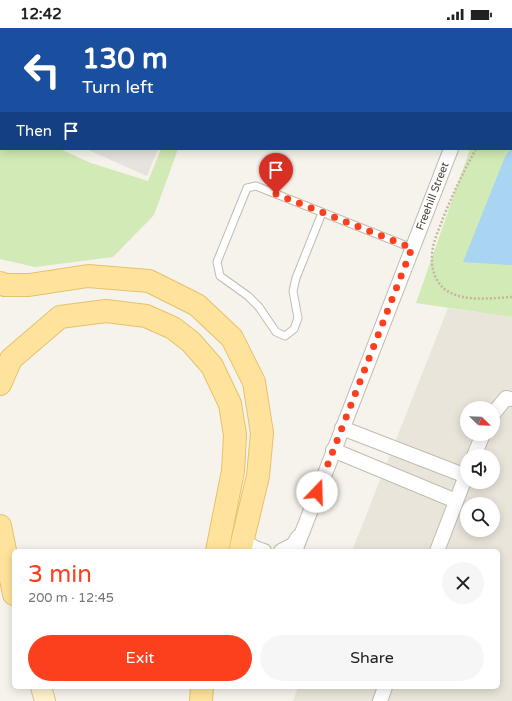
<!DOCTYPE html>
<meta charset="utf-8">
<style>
:root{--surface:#fff;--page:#f6f6f6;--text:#202124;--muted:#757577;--accent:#fc3f1d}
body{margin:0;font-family:"Varela Round",sans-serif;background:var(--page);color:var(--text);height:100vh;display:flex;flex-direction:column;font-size:15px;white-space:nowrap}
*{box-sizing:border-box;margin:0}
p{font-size:13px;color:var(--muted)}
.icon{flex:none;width:22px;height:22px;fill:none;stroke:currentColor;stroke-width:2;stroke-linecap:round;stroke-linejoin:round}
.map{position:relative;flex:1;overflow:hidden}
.sheet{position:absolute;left:12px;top:521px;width:488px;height:140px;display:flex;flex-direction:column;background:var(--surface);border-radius:6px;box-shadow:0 2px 10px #0003}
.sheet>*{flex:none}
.top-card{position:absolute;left:0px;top:0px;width:512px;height:122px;box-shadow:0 2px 10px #0003;background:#1a4fa0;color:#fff;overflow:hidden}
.needle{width:26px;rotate:113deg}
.fabs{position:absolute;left:460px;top:373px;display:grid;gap:8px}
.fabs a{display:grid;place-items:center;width:40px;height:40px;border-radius:50%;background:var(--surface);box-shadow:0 2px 10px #0003;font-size:20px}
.pin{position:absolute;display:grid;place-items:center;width:34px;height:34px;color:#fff;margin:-41px -17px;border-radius:50% 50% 50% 0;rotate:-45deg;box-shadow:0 0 4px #0007}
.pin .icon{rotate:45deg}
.me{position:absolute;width:44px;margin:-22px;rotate:21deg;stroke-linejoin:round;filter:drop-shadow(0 0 3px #0008)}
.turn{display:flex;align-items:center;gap:14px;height:84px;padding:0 16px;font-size:18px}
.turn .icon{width:52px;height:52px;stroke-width:2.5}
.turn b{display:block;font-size:28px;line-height:34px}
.then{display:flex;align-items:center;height:38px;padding:0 16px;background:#0003;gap:8px;font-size:15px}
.round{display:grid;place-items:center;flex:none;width:42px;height:42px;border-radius:21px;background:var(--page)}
.summary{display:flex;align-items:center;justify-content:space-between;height:68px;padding:0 16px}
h1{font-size:24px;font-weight:600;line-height:30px;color:var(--accent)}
.cta{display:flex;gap:8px;margin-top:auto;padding:8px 16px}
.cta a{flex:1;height:46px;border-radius:24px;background:var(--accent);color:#fff;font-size:16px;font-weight:600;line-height:46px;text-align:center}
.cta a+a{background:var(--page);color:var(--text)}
.status{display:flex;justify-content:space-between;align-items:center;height:28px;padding:0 20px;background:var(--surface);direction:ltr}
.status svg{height:11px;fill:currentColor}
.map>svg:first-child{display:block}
.residential{fill:#eae5da;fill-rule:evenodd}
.industrial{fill:#e6e2dd}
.green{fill:#d2eab5}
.water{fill:#a9d4f2}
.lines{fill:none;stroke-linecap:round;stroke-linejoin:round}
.lane-casing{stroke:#c2bbae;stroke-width:9}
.street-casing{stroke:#c2bbae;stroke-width:16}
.secondary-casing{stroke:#d6c79b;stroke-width:22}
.primary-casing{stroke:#e6c16a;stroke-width:24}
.path{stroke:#c4b79f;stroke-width:2.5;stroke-dasharray:2 2;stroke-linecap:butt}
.lane{stroke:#fff;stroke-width:7}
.street{stroke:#fff;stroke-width:14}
.secondary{stroke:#fff3cd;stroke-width:20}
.primary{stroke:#ffe39c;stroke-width:22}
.route{stroke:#fc3f1d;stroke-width:7;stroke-dasharray:0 12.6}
.labels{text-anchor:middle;stroke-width:3.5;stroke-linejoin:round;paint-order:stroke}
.street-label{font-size:11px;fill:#4b4439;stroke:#fff}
</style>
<div class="status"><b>12:42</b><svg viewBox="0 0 49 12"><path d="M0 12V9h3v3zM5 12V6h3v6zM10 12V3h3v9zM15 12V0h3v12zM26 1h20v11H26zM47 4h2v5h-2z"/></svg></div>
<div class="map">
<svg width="512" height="673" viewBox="0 0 512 673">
<rect width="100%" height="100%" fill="#f6f3ec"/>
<path class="residential" d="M448 280 512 289V673H293L298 659H498V523H352ZM467 380H493V406H467ZM467 428H493V454H467ZM467 476H493V502H467Z"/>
<g class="industrial">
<path d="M0 0H209L1 1V83Z"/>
<path d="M86 121H158L147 148Z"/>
</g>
<g class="green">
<path d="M512 52V289L416 275 470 121H511Z"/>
<path d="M0 94 1 121H60L91 135 148 153 161 121H178L154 187 113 229 35 239 0 231Z"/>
</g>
<g class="water">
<path d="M319 0H467L318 1Z"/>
<path d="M512 117V237L463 234 505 129 510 121H511Z"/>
</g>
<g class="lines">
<g class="lane-casing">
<g id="lane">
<path d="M57 1V0"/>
<path d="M0 60H1"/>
<path d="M322 185 296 250 293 263 298 290 294 301 285 308 276 304 259 279 248 268 220 248 217 234 247 160 256 158 412 220"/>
</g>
</g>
<g class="street-casing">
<g id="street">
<path d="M511 24 512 23"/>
<path d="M493 386 506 370 512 371"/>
<path d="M342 400 466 448"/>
<path d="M333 422 456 473"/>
<path d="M474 428 483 406"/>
<path d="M244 505C246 517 253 520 264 523"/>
<path d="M281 523 293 517 298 509"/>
<path d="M295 523 451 121"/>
<path d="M437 523 467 445"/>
<path d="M380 673 385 659"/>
</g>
</g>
<g class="secondary-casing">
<path id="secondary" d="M41 659 45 673"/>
</g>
<g class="primary-casing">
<g id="primary">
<path d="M0 255 5 257H29L88 248 149 253 197 277 232 310 254 354 262 405 258 448 240 523"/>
<path d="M0 356 11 331 60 289 106 283 146 288 173 300 191 314 212 338 230 376 235 407 233 443 217 523"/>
<path d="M0 498 14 566"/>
<path d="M201 673 202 659"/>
</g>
</g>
<g class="path">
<path d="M511 64 512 62"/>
<path d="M476 121C463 144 453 166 443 190 439 202 432 215 432 228 431 241 436 257 449 264 467 274 492 270 512 269"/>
</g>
<use href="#lane" class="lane"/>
<use href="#street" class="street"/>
<use href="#secondary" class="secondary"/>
<use href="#primary" class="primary"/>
</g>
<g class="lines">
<path class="route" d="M276 166 412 220 317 464"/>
</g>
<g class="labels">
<g class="street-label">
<text transform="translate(432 168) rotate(-69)" y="4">Freehill Street</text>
</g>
</g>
</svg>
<div class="fabs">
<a><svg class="needle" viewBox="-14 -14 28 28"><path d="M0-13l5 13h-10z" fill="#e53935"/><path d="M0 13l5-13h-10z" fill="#757577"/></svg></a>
<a><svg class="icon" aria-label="sound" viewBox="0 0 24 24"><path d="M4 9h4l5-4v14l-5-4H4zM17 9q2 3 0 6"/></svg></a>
<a><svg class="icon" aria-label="search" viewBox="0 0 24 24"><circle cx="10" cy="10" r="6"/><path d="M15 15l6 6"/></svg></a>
</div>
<div class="pin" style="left:276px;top:166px;background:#d93025"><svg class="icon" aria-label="arrive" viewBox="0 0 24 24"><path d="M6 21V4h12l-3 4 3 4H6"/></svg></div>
<svg class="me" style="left:317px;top:464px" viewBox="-20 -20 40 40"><circle r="19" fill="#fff"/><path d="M0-13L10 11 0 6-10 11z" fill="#fc3f1d"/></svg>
<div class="top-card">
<div class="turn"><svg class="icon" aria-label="left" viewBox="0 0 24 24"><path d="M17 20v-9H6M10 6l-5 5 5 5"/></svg><div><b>130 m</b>Turn left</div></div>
<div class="then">Then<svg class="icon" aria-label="arrive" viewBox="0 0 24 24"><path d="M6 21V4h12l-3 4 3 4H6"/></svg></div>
</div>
<section class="sheet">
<div class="summary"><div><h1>3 min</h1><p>200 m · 12:45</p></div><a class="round"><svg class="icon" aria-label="close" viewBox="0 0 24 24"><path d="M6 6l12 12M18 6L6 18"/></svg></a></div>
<div class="cta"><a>Exit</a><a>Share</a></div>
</section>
</div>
